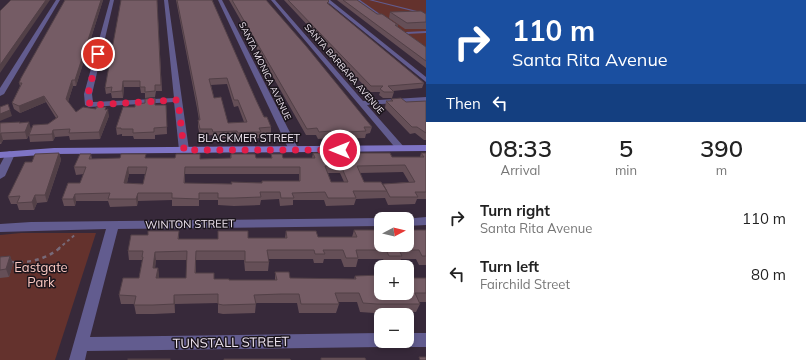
<!DOCTYPE html>
<meta charset="utf-8">
<style>
:root{--surface:#fff;--page:#f2f2f2;--text:#222;--muted:#767676}
body{margin:0;font-family:Mulish,sans-serif;background:var(--page);color:var(--text);height:100vh;display:flex;flex-direction:column;font-size:15px;white-space:nowrap}
*{box-sizing:border-box;margin:0}
p{font-size:13px;color:var(--muted)}
.icon{flex:none;width:22px;height:22px;fill:none;stroke:currentColor;stroke-width:2;stroke-linecap:round;stroke-linejoin:round}
.map{position:relative;flex:1;overflow:hidden}
.details{display:flex;flex-direction:column;background:var(--surface);width:380px}
.details>*{flex:none}
.hud{background:#1a4fa0;color:#fff;overflow:hidden}
.needle{width:26px;rotate:83deg}
.controls{position:absolute;left:374px;top:212px;display:grid;gap:8px}
.controls a{display:grid;place-items:center;width:40px;height:40px;border-radius:8px;background:var(--surface);box-shadow:0 2px 6px #0003;font-size:20px}
.pin{position:absolute;display:grid;place-items:center;width:34px;height:34px;color:#fff;margin:-17px;border:2px solid #fff;border-radius:50%;box-shadow:0 1px 4px #0007}
.me{position:absolute;width:44px;margin:-22px;rotate:270deg;stroke-linejoin:round;filter:drop-shadow(0 0 3px #0008)}
.turn{display:flex;align-items:center;gap:14px;height:84px;padding:0 20px;font-size:18px}
.turn .icon{width:52px;height:52px;stroke-width:2.5}
.turn b{display:block;font-size:28px;line-height:34px}
.then{display:flex;align-items:center;height:38px;padding:0 20px;background:#0003;gap:8px;font-size:15px}
.eta{display:flex;justify-content:space-evenly;align-items:center;height:68px;text-align:center}
.eta b{font-size:24px;font-weight:600;line-height:28px}
ul{padding:0;list-style:none}
li{display:flex;align-items:center;gap:12px;height:56px;padding:0 20px}
li div{flex:1}
li b{display:block;font-size:15px}
li em{font-style:normal}
main{display:flex;flex:1;min-height:0}
.map>svg:first-child{display:block}
.green{fill:#64322d}
.lines{fill:none;stroke-linecap:round;stroke-linejoin:round}
.path-far1{stroke:#776a79;stroke-width:2;stroke-dasharray:3 3;stroke-linecap:butt}
.path{stroke:#776a79;stroke-width:2.5;stroke-dasharray:4 4;stroke-linecap:butt}
.lane{fill:#625c8f;fill-rule:evenodd}
.street{fill:#625c8f;fill-rule:evenodd}
.secondary{fill:#7e74c5;fill-rule:evenodd}
.wall{fill:#654f57;fill-rule:evenodd}
.shaded-wall{fill:#524047}
.building{fill:#755c65;stroke:#524047;fill-rule:evenodd}
.route{stroke:#e11d48;stroke-width:7;stroke-dasharray:0 12.6}
.labels{text-anchor:middle;stroke-width:3;stroke-linejoin:round;paint-order:stroke}
.far-street-label{font-size:9px;fill:#f0e6f1;stroke:#1b151c}
.street-label{font-size:11px;fill:#f0e6f1;stroke:#1b151c}
.near-park-label{font-size:13px;fill:#fbc8c1;stroke:#1b151c}
.near-street-label{font-size:13px;fill:#f0e6f1;stroke:#1b151c}
</style>
<main>
<div class="map">
<svg width="426" height="360" viewBox="0 0 426 360">
<rect width="100%" height="100%" fill="#37293a"/>
<g class="green">
<path d="M356 0H426V49Z"/>
<path d="M21 233H96L55 360H0V235Z"/>
</g>
<g class="lines">
<path class="path-far1" d="M58 249 76 234"/>
<path class="path" d="M11 262C30 263 44 260 60 248"/>
<g class="lane">
<path d="M357 0H360L387 19 384 20Z"/>
<path d="M369 0H373L417 11 416 12Z"/>
<path d="M426 31V33L406 34 404 33 406 32Z"/>
</g>
<g class="street">
<path d="M56 0H60L4 94 0 96V88Z"/>
<path d="M110 0H114L92 94 93 102 174 98 164 0H168L189 150 187 152H181L179 150 174 102 89 107 85 105 84 94Z"/>
<path d="M218 0H222L299 150 297 152H291L289 150Z"/>
<path d="M271 0H275L363 101 426 97V101L367 105 404 147 406 149 404 151H398Z"/>
<path d="M325 0H330L426 77V82Z"/>
<path d="M10 151 15 154 5 176 0 179V165L7 152Z"/>
<path d="M426 217V225L407 226V219H404Z"/>
<path d="M381 218 384 219H381V226L118 229 90 337 381 333V341H388L386 345 381 347 87 351 85 360H69L106 229 0 232V224L31 222Z"/>
<path d="M407 333H426V347H407L402 345 400 341H407Z"/>
</g>
<path class="secondary" d="M426 145V151L54 154 0 158V152L54 148Z"/>
</g>
<g class="wall">
<path d="M65 0H103L76 86H73L68 102 76 112 96 109H106L109 116 100 139 70 140 69 136 55 137 53 141 30 142 29 135 27 139 3 140 1 144H0V123H20L31 129 48 124 56 118 46 102 20 113 14 109 12 103 20 86 19 83Z"/>
<path d="M157 0 162 91H156L155 97 145 98V93H141L140 87H124L123 98H112L111 93 106 94 105 88Z"/>
<path d="M176 0H212L256 100 264 117 271 127V134H260V138L250 139H238L237 137 213 139 212 135 200 136 198 127V120H199L197 108ZM227 84 234 107 238 106 244 122 228 123 214 98 211 85Z"/>
<path d="M229 0H266L372 127 370 133 366 134 365 138 331 139 330 138 318 139 316 135H306Z"/>
<path d="M284 0H328L329 5 424 83 422 88 393 91 394 92 392 98H383L379 95 380 92H370Z"/>
<path d="M337 0H357L377 14 398 25V27L426 47V68Z"/>
<path d="M390 12 426 14V29H405L389 18Z"/>
<path d="M391 99 406 102 426 101V140H424L415 133 410 134 385 108 386 101H390Z"/>
<path d="M155 105H166L167 134 155 135V139H134L133 136H122V134L117 135 116 128Z"/>
<path d="M59 153 61 160 47 202 37 203 34 210H19L17 204H11L8 197 32 162Z"/>
<path d="M313 153 392 157H420L421 153H426V199H417L415 204 388 205 385 198 356 199 354 205 326 206 324 200H293V205L280 206 279 199 261 200 260 205 234 206 218 205V200H199V206H172V200L138 201 137 206 110 207 108 201H76L75 206H64L62 199 80 183 84 174 76 175 74 167 91 154 92 159 146 158 200 159 230 158 231 154 256 158H271V154L283 158H312ZM403 172 409 182 383 184V185L364 182 360 173ZM328 173H340L344 182H331ZM129 174H145L143 184 127 183ZM185 174H299V181L231 184 185 183Z"/>
<path d="M354 230 381 245H407V230H426V265H419L416 259H401L399 265H386L383 259H358L356 267H344L341 259H324L323 263H314L313 259H268L269 262 268 271H245L244 260H196V273L214 279 229 280H275V272L290 278 354 279 355 276 381 293 426 278V302H419L420 304 416 312 374 313 360 312 357 302H338L339 304 336 313H299L297 303H256L255 313 223 314 218 313V303L175 304V313L154 314H136L134 304H121L119 295 139 278 142 261V260H129L128 251 148 235 179 231V239H218L248 238H285L286 231 318 237H352ZM156 260H187L186 278H159L158 268H155Z"/>
<path d="M10 256 13 264 9 277 0 278V257Z"/>
</g>
<g class="shaded-wall">
<path d="M46 0H50L0 73V65Z"/>
<path d="M101 0H103L76 86 75 80Z"/>
<path d="M72 80 73 86 67 105 66 99Z"/>
<path d="M123 81 124 87 123 98 122 91Z"/>
<path d="M44 96 46 102 20 113 19 106Z"/>
<path d="M106 107V113L108 109 109 116 100 139 99 132Z"/>
<path d="M10 110 12 116 0 121V114Z"/>
<path d="M29 122 31 129 27 139 25 132Z"/>
<path d="M53 130 55 137 53 141 52 134Z"/>
<path d="M1 133 3 140 1 144 0 141V135Z"/>
<path d="M59 153 61 160 47 202 45 195Z"/>
<path d="M128 167 129 174 125 191 124 183Z"/>
<path d="M138 193V201L137 206 136 199Z"/>
<path d="M75 194 76 201 75 206 73 199Z"/>
<path d="M35 195 37 203 34 210 32 202Z"/>
<path d="M155 252 156 260 154 276 153 268Z"/>
<path d="M10 256 13 264 9 277 6 269Z"/>
<path d="M158 268 159 276 157 287 156 278Z"/>
<path d="M174 295 175 304V313L174 304Z"/>
</g>
<g class="building">
<path d="M11 0H46L0 65V11Z"/>
<path d="M65 0H101L75 80H72L66 99 76 112 83 107 96 109V107H106L105 110 108 109 99 132 69 133 70 129 53 130 52 134 29 135 33 125 48 124 58 117 44 96 19 106 12 103 22 83H19L21 78Z"/>
<path d="M121 0H157L161 85H155V91L145 92V87H140V81H123L122 91 111 92 112 87 105 88Z"/>
<path d="M177 0H212L256 100 264 117H267L271 127 259 128 261 132H251L238 133 237 131 213 132 212 129H200L198 120H200L197 101ZM227 78 234 100H238L247 122 228 123 221 97 214 98 209 79Z"/>
<path d="M232 0H266L306 46 372 127H364L366 131 332 133 331 131 319 132 317 128 307 129Z"/>
<path d="M288 0H328L329 1 327 3 424 83 388 86 394 92H384L380 89 383 86H371Z"/>
<path d="M343 0H357L377 14H382L398 25H395L426 47V61Z"/>
<path d="M421 11 426 14V22L407 23 390 12Z"/>
<path d="M155 98V105H166L167 127 154 128V132L133 133V129H121V128H116L123 107H135V104L145 103V99Z"/>
<path d="M401 98 406 102 426 101V133L417 127H412L386 101H393L391 99Z"/>
<path d="M8 104 10 110 0 114V107Z"/>
<path d="M20 122 19 123 29 122 25 132 1 133 0 135V123Z"/>
<path d="M59 153 45 195H35L32 202 17 203 20 196 8 197 25 162H32L35 154Z"/>
<path d="M313 153H390L392 157H424L421 153H426V192H415L418 197H390L383 184 415 182 405 165 357 166 364 182H381L387 191H353L356 198H328L325 192 292 193 294 198H281L280 192H260L261 197 234 198H218V193H199V199L172 198V193H138L136 199H108L110 193 75 194 73 199H62L68 183H80L86 167H74L80 154H91L89 159 120 158 121 154H146L145 158H175L176 154H200V159L231 158V154H255L256 158H272L271 154H282L283 158H315ZM325 166H341L348 182H331ZM128 167H147L143 184 124 183ZM185 167H300V181H262V183L231 182 232 184 184 183Z"/>
<path d="M354 230H381V245H407V238H411L407 230H426V256H422L419 250H399L402 256H389L386 250H356L358 258H346L343 250H323L325 254H315L314 250H267L269 262H245V251H196L195 273H214V279H229V280H277L275 272H289L290 278 356 279 355 276 381 275V293H407V278H426V293H415L420 304H377L363 303 359 293H335L339 304H301L299 294H281L254 295 256 304 223 305 218 304V294L174 295V304L153 305H134L136 296 119 295 123 278H139L143 257H142L143 251H128L131 235H148V231H179L178 239H218V231H248V238H287L286 231H316L318 237H357ZM187 251 186 278H156L158 268H153L155 252Z"/>
<path d="M10 256 6 269 0 270V257Z"/>
<path d="M419 357H426V360H420Z"/>
<path d="M321 358H365L366 360H321Z"/>
<rect x="128" y="359" width="42" height="1"/>
<path d="M224 359H290L291 360H224Z"/>
</g>
<g class="lines">
<path class="route" d="M98 54 88 94 90 105 178 100 184 150H340"/>
</g>
<g class="labels">
<g class="far-street-label">
<text transform="translate(344 69) rotate(49)" y="3">SANTA BARBARA AVENUE</text>
<text transform="translate(265 71) rotate(64)" y="3">SANTA MONICA AVENUE</text>
</g>
<g class="street-label">
<text x="249" y="142">BLACKMER STREET</text>
<text transform="translate(190 224) rotate(-1)" y="4">WINTON STREET</text>
</g>
<g class="near-park-label">
<text x="41" y="272">Eastgate<tspan x="41" dy="15">Park</tspan></text>
</g>
<g class="near-street-label">
<text transform="translate(231 342) rotate(-1)" y="5">TUNSTALL STREET</text>
</g>
</g>
</svg>
<div class="controls">
<a><svg class="needle" viewBox="-14 -14 28 28"><path d="M0-13l5 13h-10z" fill="#e53935"/><path d="M0 13l5-13h-10z" fill="#767676"/></svg></a>
<a>+</a>
<a>−</a>
</div>
<div class="pin" style="left:98px;top:54px;background:#d93025"><svg class="icon" aria-label="arrive" viewBox="0 0 24 24"><path d="M6 21V4h12l-3 4 3 4H6"/></svg></div>
<svg class="me" style="left:340px;top:150px" viewBox="-20 -20 40 40"><circle r="17" fill="#e11d48" stroke="#fff" stroke-width="3"/><path d="M0-11L8 9 0 5-8 9z" fill="#fff"/></svg>
</div>
<section class="details">
<div class="hud">
<div class="turn"><svg class="icon" aria-label="right" viewBox="0 0 24 24"><path d="M7 20v-9h11M14 6l5 5-5 5"/></svg><div><b>110 m</b>Santa Rita Avenue</div></div>
<div class="then">Then<svg class="icon" aria-label="left" viewBox="0 0 24 24"><path d="M17 20v-9H6M10 6l-5 5 5 5"/></svg></div>
</div>
<div class="eta">
<div><b>08:33</b><p>Arrival</p></div>
<div><b>5</b><p>min</p></div>
<div><b>390</b><p>m</p></div>
</div>
<ul>
<li><svg class="icon" aria-label="right" viewBox="0 0 24 24"><path d="M7 20v-9h11M14 6l5 5-5 5"/></svg><div><b>Turn right</b><p>Santa Rita Avenue</p></div><em>110 m</em></li>
<li><svg class="icon" aria-label="left" viewBox="0 0 24 24"><path d="M17 20v-9H6M10 6l-5 5 5 5"/></svg><div><b>Turn left</b><p>Fairchild Street</p></div><em>80 m</em></li>
</ul>
</section>
</main>
